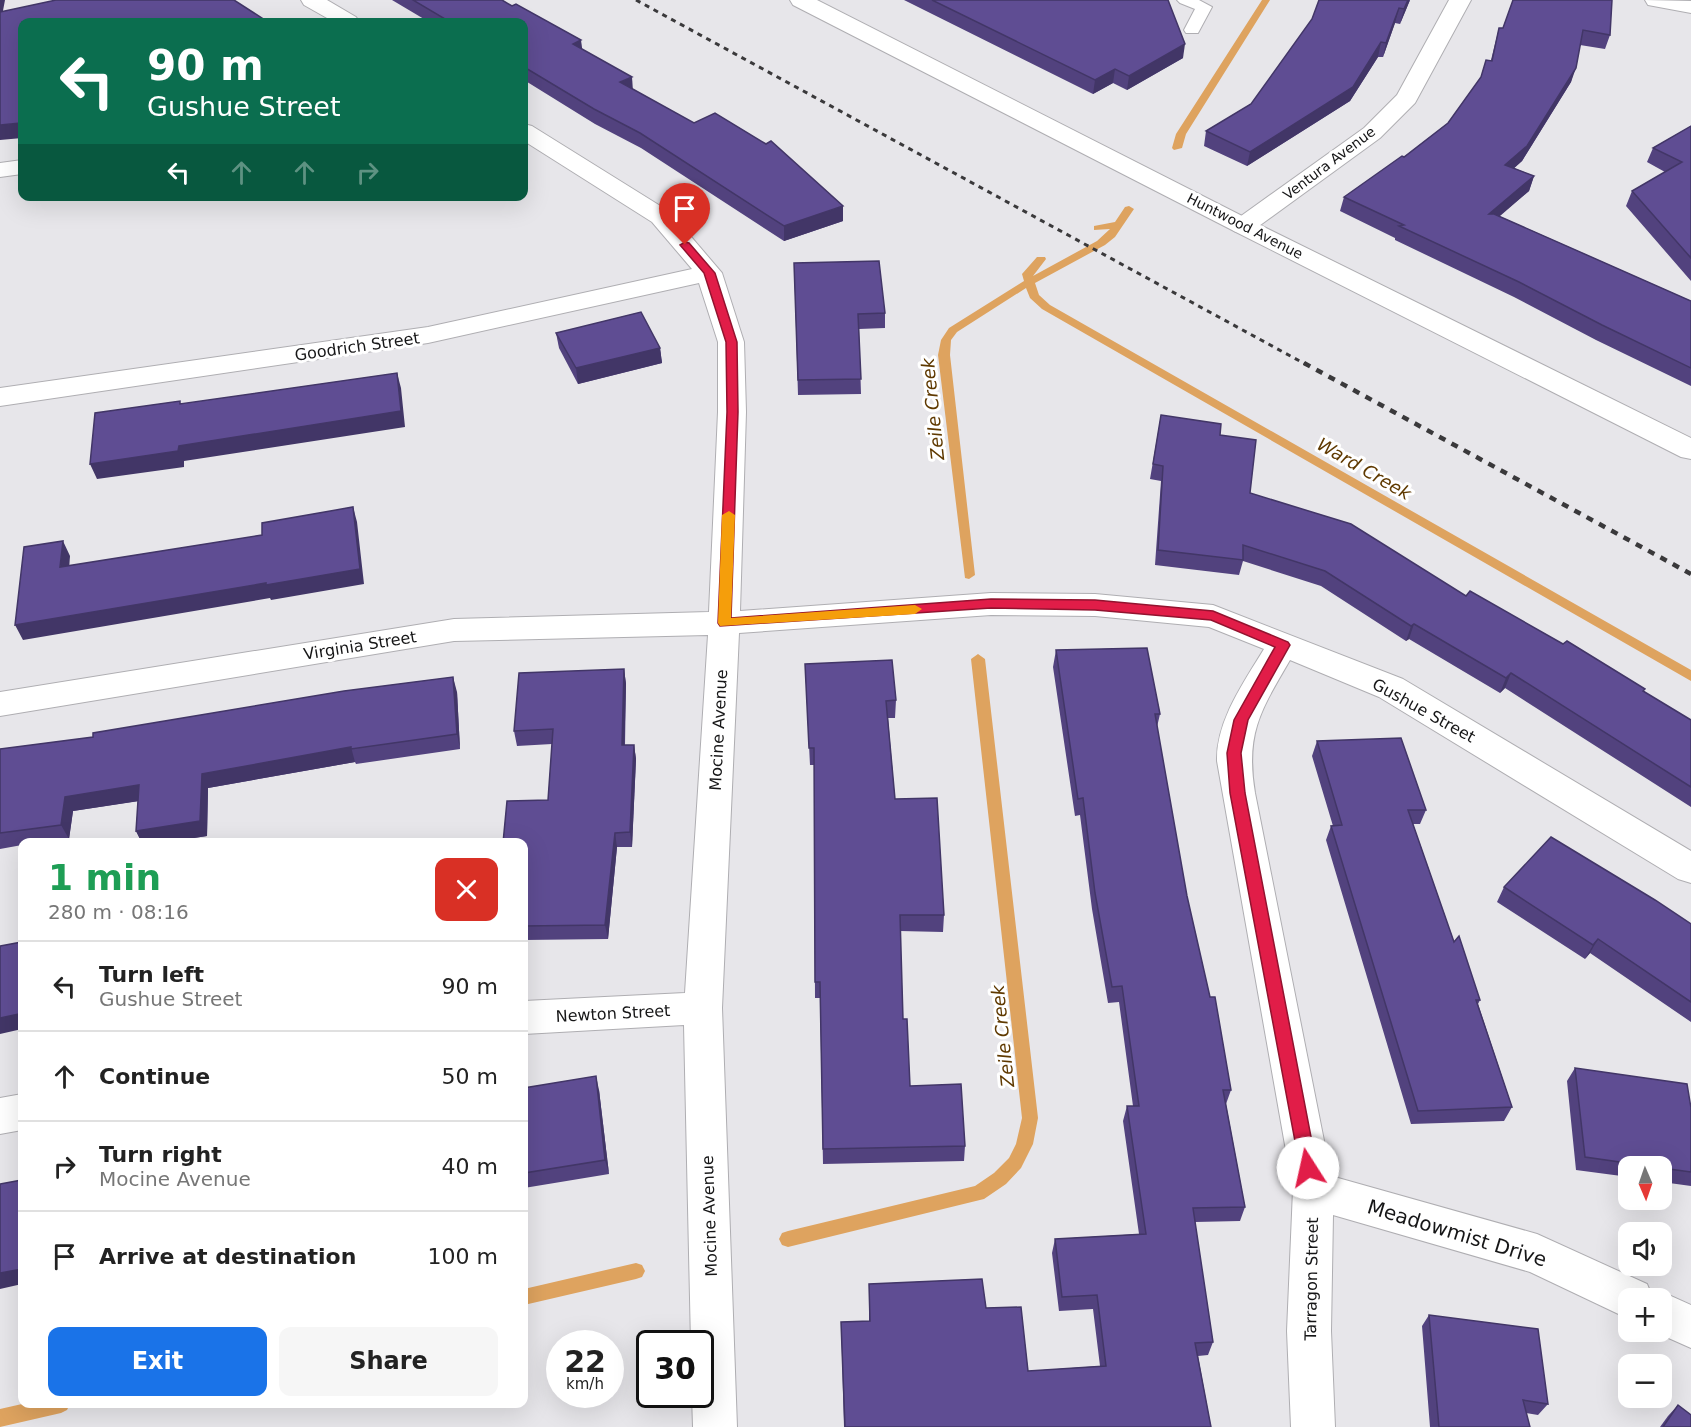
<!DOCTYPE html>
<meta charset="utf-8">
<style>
:root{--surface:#fff;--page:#f6f6f6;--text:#222;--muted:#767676;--line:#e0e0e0;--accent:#1a73e8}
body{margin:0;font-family:"DejaVu Sans",sans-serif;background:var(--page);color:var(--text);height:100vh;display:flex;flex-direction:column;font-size:22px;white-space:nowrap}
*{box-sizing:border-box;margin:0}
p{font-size:20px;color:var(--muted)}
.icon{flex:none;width:33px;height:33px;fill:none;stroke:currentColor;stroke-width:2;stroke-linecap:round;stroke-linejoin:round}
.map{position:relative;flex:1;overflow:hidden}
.side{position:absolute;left:18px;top:838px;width:510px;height:570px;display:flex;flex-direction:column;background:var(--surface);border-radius:12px;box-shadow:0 6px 24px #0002}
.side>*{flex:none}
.banner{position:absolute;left:18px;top:18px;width:510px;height:183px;border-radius:12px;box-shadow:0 6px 24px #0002;background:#0b6e4f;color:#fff;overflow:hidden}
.needle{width:39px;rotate:178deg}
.fabs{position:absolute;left:1618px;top:1156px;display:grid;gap:12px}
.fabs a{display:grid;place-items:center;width:54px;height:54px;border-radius:12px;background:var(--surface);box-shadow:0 6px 24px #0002;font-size:30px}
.speed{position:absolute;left:546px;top:1330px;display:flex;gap:12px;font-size:30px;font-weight:700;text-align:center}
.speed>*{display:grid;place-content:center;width:78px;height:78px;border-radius:50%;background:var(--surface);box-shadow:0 6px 24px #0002;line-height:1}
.speed small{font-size:15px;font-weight:400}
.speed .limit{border:3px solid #111;border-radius:9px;background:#fff;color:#111}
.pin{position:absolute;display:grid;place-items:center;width:51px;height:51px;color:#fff;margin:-62px -26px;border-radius:50% 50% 50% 0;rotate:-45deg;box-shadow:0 0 6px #0007}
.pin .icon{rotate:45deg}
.me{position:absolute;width:66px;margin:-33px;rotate:350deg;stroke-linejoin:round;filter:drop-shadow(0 0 4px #0008)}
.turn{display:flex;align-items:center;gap:21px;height:126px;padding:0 30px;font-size:27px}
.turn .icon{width:78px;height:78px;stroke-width:2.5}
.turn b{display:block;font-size:42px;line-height:51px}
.lanes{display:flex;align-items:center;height:57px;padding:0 30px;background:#0003;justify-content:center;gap:30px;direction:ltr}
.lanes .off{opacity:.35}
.round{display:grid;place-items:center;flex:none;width:63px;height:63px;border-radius:12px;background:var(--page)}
.head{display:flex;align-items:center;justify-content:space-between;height:102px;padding:0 30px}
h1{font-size:36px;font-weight:800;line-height:45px;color:#1e9e55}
.cta{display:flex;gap:12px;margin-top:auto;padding:12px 30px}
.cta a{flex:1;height:69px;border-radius:12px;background:var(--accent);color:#fff;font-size:24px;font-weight:800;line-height:69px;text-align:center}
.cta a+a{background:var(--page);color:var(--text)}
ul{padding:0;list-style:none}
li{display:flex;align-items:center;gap:18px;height:90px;padding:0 30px;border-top:2px solid var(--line)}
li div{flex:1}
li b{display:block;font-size:22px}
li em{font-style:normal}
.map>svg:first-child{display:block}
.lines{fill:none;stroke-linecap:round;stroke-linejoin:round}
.stream{fill:#dea35f;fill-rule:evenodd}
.service-casing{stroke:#afaeb2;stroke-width:2}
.minor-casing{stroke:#afaeb2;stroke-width:2}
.tertiary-casing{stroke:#afaeb2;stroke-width:2}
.service{fill:#fff;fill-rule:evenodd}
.minor{fill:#fff;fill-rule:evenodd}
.tertiary{fill:#fff;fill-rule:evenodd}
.rail-far1{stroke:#3a393b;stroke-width:3;stroke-dasharray:5 5;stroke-linecap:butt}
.rail{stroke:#3a393b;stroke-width:4.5;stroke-dasharray:7 7;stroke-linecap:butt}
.wall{fill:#52427e}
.shaded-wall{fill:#423667}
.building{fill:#5f4d93;stroke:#423667;stroke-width:1.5}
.route{fill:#e11d48;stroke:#92132f;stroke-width:1.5}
.slow{fill:#f59e0b}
.labels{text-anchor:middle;stroke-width:6;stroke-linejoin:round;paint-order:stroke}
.far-street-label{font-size:14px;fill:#161617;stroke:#fff}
.street-label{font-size:16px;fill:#161617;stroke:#fff}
.water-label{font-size:18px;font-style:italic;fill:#5f3900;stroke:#fff}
.near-street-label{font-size:20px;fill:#161617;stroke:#fff}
</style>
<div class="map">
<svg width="1691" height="1427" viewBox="0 0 1691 1427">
<rect width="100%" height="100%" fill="#e7e6ea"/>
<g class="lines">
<g class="stream">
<path d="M1262 0H1270L1186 134 1182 148 1174 150 1172 148 1176 134Z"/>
<path d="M1129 206 1134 209 1115 237 1105 245 1035 283 1039 295 1050 305 1691 670V681L1042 309 1030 298 1026 288 957 332 951 340 950 355 975 575 969 579 965 578 938 355 941 340 949 328 1024 281 1022 274 1037 257H1045L1046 259 1033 276 1097 241 1110 229 1094 230V226L1115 222 1125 207Z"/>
<path d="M978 654 985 659 1038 1118 1033 1144 1021 1168 1006 1184 984 1199 788 1247 782 1245 779 1239 782 1233 788 1231 975 1186 994 1173 1009 1158 1016 1144 1022 1118 971 659Z"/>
<path d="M636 1263 642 1265 645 1271 642 1277 636 1279 524 1305V1289Z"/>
<path d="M22 1404H70L67 1410 61 1413 0 1427V1409Z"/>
</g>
<g class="service-casing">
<path id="service" d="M1177 0H1199L1212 7 1198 33H1186L1184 30 1195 9 1180 3Z"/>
</g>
<g class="minor-casing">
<g id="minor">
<path d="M301 0H327L356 17 359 22H334L304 5Z"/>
<path d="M1449 0H1471L1415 103 1380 138 1252 231 1243 234 1234 231 1230 226 1234 221 1364 128 1397 95Z"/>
<path d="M1645 0 1691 1V13L1648 5Z"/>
<path d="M524 124 532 126 670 212 722 273 744 342 746 412 740 611 991 593 1095 594 1213 605 1403 679 1691 851V883L1678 879 1379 697 1290 660C1261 710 1245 733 1255 793L1331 1176 1537 1234 1647 1284 1652 1296 1662 1292 1691 1305V1348L1655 1332H1662V1299H1629V1319L1530 1272 1333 1215 1331 1331 1335 1427H1291L1287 1331 1293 1190 1217 761C1216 721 1244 682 1264 649L1209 627 1095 616 991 615 739 633 722 1008 737 1427H693L692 1395H700V1344H691L684 1025 524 1034V1001L685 993 708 635 454 641 0 716V692L454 619 709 612 718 412V342L699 283 428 343 0 406V388L428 327 692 269 652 222 524 141Z"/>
<path d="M22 160V174L0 177V163Z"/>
<path d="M22 1094V1130L0 1134V1098Z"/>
</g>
</g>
<g class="tertiary-casing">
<path id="tertiary" d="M790 0H817L1252 221 1691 438V459L1681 457 1234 231 793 5Z"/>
</g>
<use href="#service" class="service"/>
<use href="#minor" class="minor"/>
<use href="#tertiary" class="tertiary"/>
<path class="rail-far1" d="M636 0 1307 365"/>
<path class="rail" d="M1304 363 1691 574"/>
</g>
<g class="wall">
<path d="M392 0H502L582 49 633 89 843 221 784 241 641 148 595 124 524 80V22H429Z"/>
<path d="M904 0H1168L1183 58 1127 90 1113 83 1093 94Z"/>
<path d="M1410 0 1400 24 1395 23 1383 57H1378L1350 101 1247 166 1204 146 1206 131 1251 104Z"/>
<path d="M1513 0 1610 35 1605 49 1580 45 1571 82 1522 161 1514 168 1534 176 1529 191 1499 216 1691 301V386L1596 340 1514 297 1395 240V238L1340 211 1344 197 1404 157 1448 123 1481 77 1491 60 1499 28H1503Z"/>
<path d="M1691 126V281L1626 206 1632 191 1665 172 1647 162 1653 148Z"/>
<path d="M794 263 885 313V328L859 329 861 394 798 395Z"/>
<path d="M556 333 660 348 662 363 578 384 559 348Z"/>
<path d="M1161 415 1220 435 1250 493 1466 596 1644 692 1691 720V807L1505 688 1500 693 1409 639 1406 641 1321 586 1243 561 1239 575 1155 565 1161 481 1150 479Z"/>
<path d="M1147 648 1160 714 1157 727 1187 896 1210 997H1215L1231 1090 1226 1104 1245 1207 1240 1221 1195 1222 1213 1342 1208 1355 1198 1356 1211 1427H844L841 1322 869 1321V1284L982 1279 986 1308 1021 1307 1028 1371 1100 1366 1093 1309 1059 1311 1052 1253 1055 1239 1139 1234 1123 1121 1127 1106H1133L1119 1002 1108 1003 1092 909 1080 815 1075 816 1053 667 1056 650Z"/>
<path d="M805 664 896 700 895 718H888L895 799 944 915 943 932 900 931 903 1019 910 1086 965 1146 964 1161 823 1164 820 998H815L814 765H810Z"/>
<path d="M624 669 626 684 625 745H634L636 759 632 847H617L608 939 524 940V843L548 800 552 744 517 746 514 731Z"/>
<path d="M457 692 460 749 356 764 355 762 208 788 207 836 161 843H142L136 831 138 801 73 811 69 839 40 843H22V845L0 849V749Z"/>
<path d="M1317 741 1426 810 1420 824H1413L1454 942 1480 1000 1478 1004 1512 1107 1504 1121 1411 1124 1326 840 1331 826H1333L1312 756Z"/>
<path d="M1504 887 1691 924V1022L1590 953 1585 959 1497 902Z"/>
<path d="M1575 1068 1691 1108V1186L1662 1182V1167H1629V1177L1576 1170 1567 1081Z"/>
<path d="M524 1088 599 1090 609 1174 524 1188Z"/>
<path d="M1429 1315 1548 1404 1538 1415 1526 1413 1530 1427H1430L1422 1326Z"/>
<path d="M1678 1405 1691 1427H1660L1668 1416Z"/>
</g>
<g class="shaded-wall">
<path d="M0 0H5L0 27Z"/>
<path d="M1408 0H1410L1400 24 1404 9Z"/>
<path d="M1399 8 1395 23 1383 57 1386 43Z"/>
<path d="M581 40 583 55 573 44Z"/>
<path d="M1381 42 1378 57 1350 101 1247 166 1250 152Z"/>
<path d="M1185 44 1183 58 1127 90 1129 76Z"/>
<path d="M1576 68 1571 82 1522 161 1501 180 1505 165Z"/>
<path d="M1115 69 1113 83 1093 94 1095 80Z"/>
<path d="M632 77 633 91 620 82Z"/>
<path d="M20 123 22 124V138L0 140V125Z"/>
<path d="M1534 176 1529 191 1485 229 1489 214Z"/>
<path d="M843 206V221L784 241V226Z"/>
<path d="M660 348 662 363 578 384 576 368Z"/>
<path d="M397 373 401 388 405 427 184 461V467L97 479 90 464 179 446Z"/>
<path d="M353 507 357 522 364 584 271 600 270 598 23 640 15 625Z"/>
<path d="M63 541 70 556 68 583 60 567Z"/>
<path d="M1414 624 1409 639 1406 641 1411 626Z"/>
<path d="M624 669 626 684 624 760 622 745Z"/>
<path d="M1511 673 1505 688 1500 693 1506 678Z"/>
<path d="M453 677 457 692 460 749 457 734Z"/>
<path d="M634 745 636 759 632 847 630 832Z"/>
<path d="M351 747 355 762 208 788 207 836 161 843H142L136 831 202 774Z"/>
<path d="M139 785 146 800 73 811 69 839 61 825 65 797Z"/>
<path d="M615 833 617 847 608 939 605 925Z"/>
<path d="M1598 939 1590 953 1585 959 1593 945Z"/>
<path d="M19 1014 22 1016V1029L0 1034V1018Z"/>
<path d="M596 1076 599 1090 609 1174 605 1160Z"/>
<path d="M22 1269V1284L0 1289V1273Z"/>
</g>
<g class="building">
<path d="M56 0H234L268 22H22V124L21 125 20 123 0 125V12Z"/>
<path d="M413 0H502L512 6 516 4 581 40 573 44 632 77 620 82 694 123 715 113 766 144 771 141 843 206 784 226 640 133 594 109 524 67V22H450Z"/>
<path d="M932 0H1168L1185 44 1129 76 1115 69 1095 80Z"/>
<path d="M1319 0H1408L1404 9 1399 8 1386 43 1381 42 1353 87 1250 152 1206 131 1251 104 1312 19Z"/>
<path d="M1513 0H1612L1610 35 1583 30 1576 68 1527 146 1505 165 1534 176 1489 214H1494L1691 301V368L1602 325 1519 282 1399 226 1404 225 1344 197 1402 156 1404 157 1448 123 1481 77 1486 60 1492 61 1499 28H1503Z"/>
<path d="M1691 126V258L1632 191 1682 162 1653 148Z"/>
<path d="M879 261 885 313 858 314 861 379 798 380 794 263Z"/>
<path d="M641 312 660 348 576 368 556 333Z"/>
<path d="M397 373 401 411 179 446 178 451 90 464 95 413 180 401V404Z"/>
<path d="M1161 415 1221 424 1220 435 1256 440 1250 493 1351 524 1466 596 1470 591 1563 644 1567 641 1645 689 1643 691 1691 720V787L1511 673 1506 678 1414 624 1411 626 1325 571 1243 545V560L1158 550 1163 466 1153 464Z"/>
<path d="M353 507 360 569 266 585V583L15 625 24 547 63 541 60 567 262 535V523Z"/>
<path d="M1147 648 1160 714H1155L1187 896 1210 997H1215L1231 1090H1223L1245 1207 1193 1208 1213 1342 1195 1343 1211 1427H845L841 1322 870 1321 869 1284 982 1279 986 1308 1021 1307 1028 1371 1106 1366 1097 1295 1062 1297 1055 1239 1146 1234 1127 1106H1139L1122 986 1112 987 1095 893 1083 798 1078 799 1056 650Z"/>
<path d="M892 660 896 700 886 701 895 799 937 798 944 915H900L903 1019H907L910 1086 961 1084 965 1146 823 1149 820 982H815L814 748H809L805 664Z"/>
<path d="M624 669 622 745H634L630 832 615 833 605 925 524 926V843H503L507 801 548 800 553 729 514 731 519 673Z"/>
<path d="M453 677 457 734 351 749V747L202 774 200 821 136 831 139 785 65 797 61 825 0 833V749L93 737V733L344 691Z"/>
<path d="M1401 738 1426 810H1408L1454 942 1459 936 1480 1000H1476L1512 1107 1418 1111 1331 826 1342 825 1317 741Z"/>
<path d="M1551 837 1655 900 1691 924V1002L1598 939 1593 945 1504 887Z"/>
<path d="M22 942V1016L19 1017V1014L0 1018V946Z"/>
<path d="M1575 1068 1687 1084 1691 1108V1172L1662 1168V1167H1655L1585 1157Z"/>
<path d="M596 1076 605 1160 524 1173V1088Z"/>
<path d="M22 1180V1269L0 1273V1184Z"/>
<path d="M1429 1315 1538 1329 1548 1404 1523 1400 1530 1427H1439Z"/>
<path d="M1678 1405 1691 1415V1427H1663Z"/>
</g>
<path class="route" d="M685 242 689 243 715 273 737 342 738 412 731 618 991 599 1095 600 1213 611 1288 642 1290 645 1248 720 1241 753 1245 793 1317 1168 1314 1173 1308 1175 1303 1173 1300 1168 1230 793 1227 753 1234 720 1275 647 1211 620 1095 610 991 608 720 626 718 623 727 412 726 342 704 273 680 245Z"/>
<path class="slow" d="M729 511 735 515 731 618 915 605 922 609 915 614 720 626 718 623 722 515Z"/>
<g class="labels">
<g class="far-street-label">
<text transform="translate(1329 163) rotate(-37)" y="5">Ventura Avenue</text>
<text transform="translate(1245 226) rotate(27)" y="5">Huntwood Avenue</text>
</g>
<g class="street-label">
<text transform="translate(357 346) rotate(-8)" y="6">Goodrich Street</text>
<text transform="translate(360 645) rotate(-9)" y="6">Virginia Street</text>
<text transform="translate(1424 710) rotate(29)" y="6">Gushue Street</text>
<text transform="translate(718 730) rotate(-87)" y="6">Mocine Avenue</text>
<text transform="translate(613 1013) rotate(-3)" y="6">Newton Street</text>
<text transform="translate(709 1216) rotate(-92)" y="6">Mocine Avenue</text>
<text transform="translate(1311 1279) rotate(-89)" y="6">Tarragon Street</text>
</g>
<g class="water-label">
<text transform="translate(933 409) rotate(-96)" y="6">Zeile Creek</text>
<text transform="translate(1364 469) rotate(30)" y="6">Ward Creek</text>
<text transform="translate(1003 1036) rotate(-96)" y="6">Zeile Creek</text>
</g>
<g class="near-street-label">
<text transform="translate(1457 1233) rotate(17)" y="7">Meadowmist Drive</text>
</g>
</g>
</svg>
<div class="fabs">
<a><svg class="needle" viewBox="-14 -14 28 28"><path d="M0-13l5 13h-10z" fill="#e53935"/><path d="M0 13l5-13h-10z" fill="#767676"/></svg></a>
<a><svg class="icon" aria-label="sound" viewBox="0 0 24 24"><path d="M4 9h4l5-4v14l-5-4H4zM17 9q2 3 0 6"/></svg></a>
<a>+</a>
<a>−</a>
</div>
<div class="speed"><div>22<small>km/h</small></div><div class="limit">30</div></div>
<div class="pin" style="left:685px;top:245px;background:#d93025"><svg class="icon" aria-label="arrive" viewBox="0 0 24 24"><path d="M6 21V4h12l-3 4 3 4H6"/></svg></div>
<svg class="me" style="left:1308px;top:1168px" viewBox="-20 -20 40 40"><circle r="19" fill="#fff"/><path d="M0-13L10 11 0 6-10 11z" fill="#e11d48"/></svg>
<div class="banner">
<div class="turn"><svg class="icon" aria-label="left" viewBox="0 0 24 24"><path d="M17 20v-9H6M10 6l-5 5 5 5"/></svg><div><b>90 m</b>Gushue Street</div></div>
<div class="lanes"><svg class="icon" aria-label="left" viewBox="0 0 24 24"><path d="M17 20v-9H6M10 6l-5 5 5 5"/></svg><svg class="icon off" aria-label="ahead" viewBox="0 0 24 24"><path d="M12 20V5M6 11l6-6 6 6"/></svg><svg class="icon off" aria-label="ahead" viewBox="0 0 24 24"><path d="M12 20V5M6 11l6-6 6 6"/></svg><svg class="icon off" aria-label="right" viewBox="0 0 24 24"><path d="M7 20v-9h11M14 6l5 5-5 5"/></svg></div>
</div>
<section class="side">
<div class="head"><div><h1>1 min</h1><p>280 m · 08:16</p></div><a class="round" style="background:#d93025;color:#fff"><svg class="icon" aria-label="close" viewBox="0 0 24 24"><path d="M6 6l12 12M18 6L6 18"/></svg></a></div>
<ul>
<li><svg class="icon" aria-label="left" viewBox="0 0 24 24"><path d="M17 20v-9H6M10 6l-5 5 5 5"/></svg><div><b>Turn left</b><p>Gushue Street</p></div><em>90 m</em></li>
<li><svg class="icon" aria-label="ahead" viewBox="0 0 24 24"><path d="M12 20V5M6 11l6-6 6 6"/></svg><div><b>Continue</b></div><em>50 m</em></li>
<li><svg class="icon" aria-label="right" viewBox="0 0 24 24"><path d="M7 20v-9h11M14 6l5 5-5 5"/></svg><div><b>Turn right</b><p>Mocine Avenue</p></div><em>40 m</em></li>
<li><svg class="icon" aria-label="arrive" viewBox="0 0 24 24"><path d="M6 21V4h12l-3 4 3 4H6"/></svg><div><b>Arrive at destination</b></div><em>100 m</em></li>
</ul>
<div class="cta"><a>Exit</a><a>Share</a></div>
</section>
</div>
